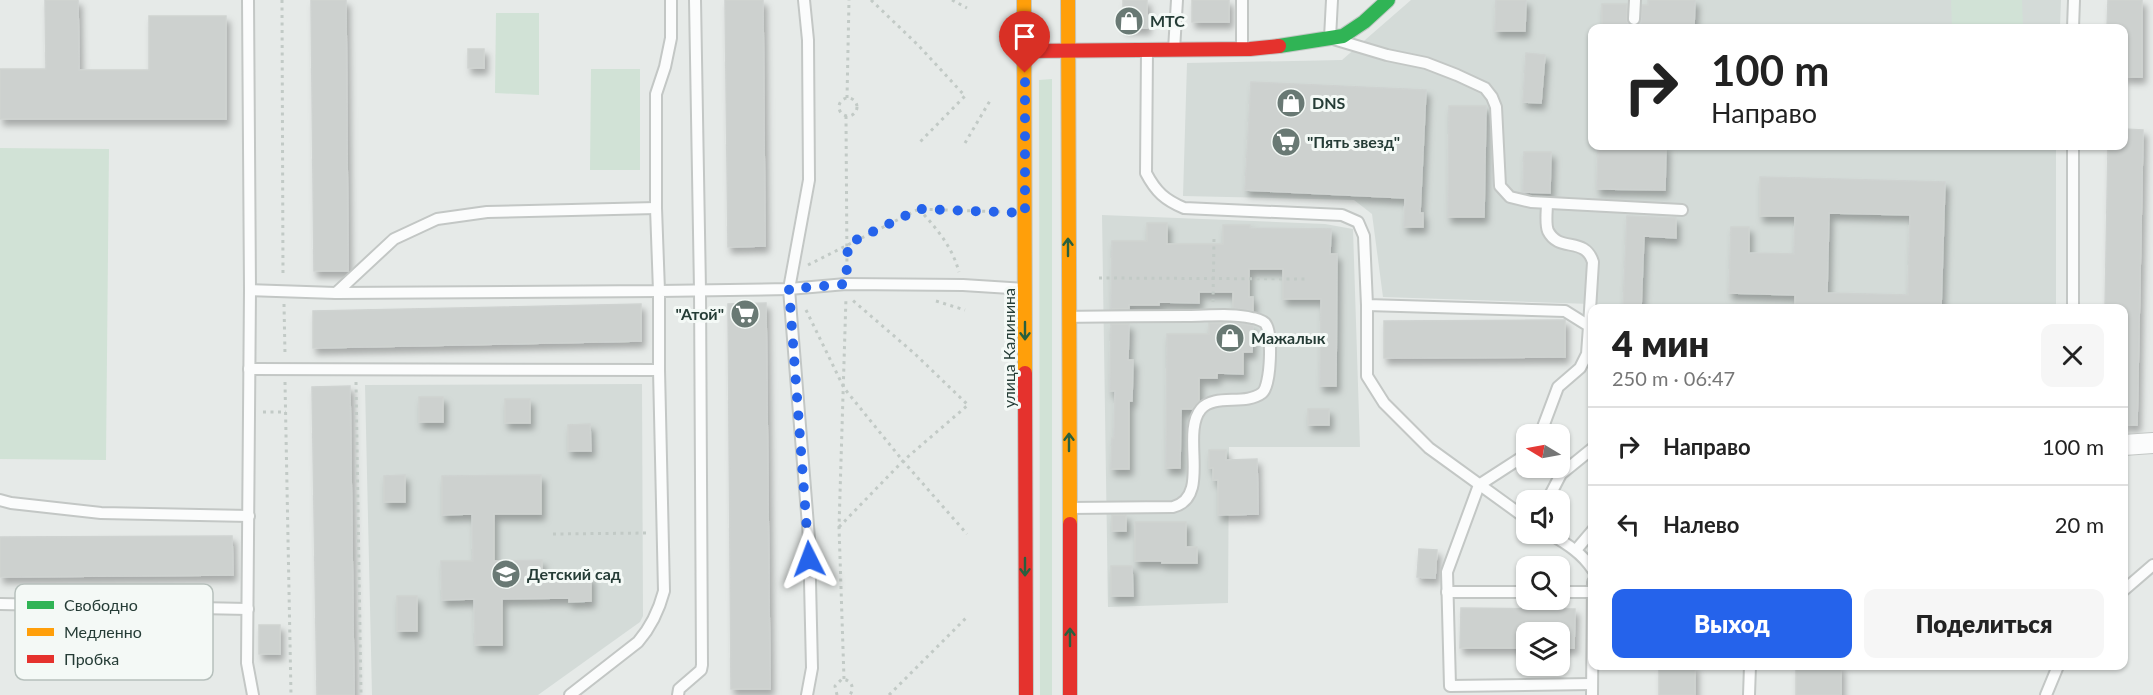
<!DOCTYPE html>
<html lang="ru">
<meta charset="utf-8">
<style>
:root{--surface:#fff;--page:#f6f6f6;--text:#222;--muted:#767676;--line:#e0e0e0;--accent:#2563eb}
body{margin:0;font-family:Lato,sans-serif;background:var(--page);color:var(--text);height:100vh;display:flex;flex-direction:column;font-size:22px;white-space:nowrap}
*{box-sizing:border-box;margin:0}
p{font-size:20px;color:var(--muted)}
.icon{flex:none;width:33px;height:33px;fill:none;stroke:currentColor;stroke-width:2;stroke-linecap:round;stroke-linejoin:round}
.map{position:relative;flex:1;overflow:hidden}
.details{position:absolute;left:1588px;top:304px;width:540px;height:366px;display:flex;flex-direction:column;background:var(--surface);border-radius:12px;box-shadow:0 2px 4px #0004}
.details>*{flex:none}
.hud{position:absolute;left:1588px;top:24px;width:540px;height:126px;border-radius:12px;box-shadow:0 2px 4px #0004;background:#fff;color:var(--text);overflow:hidden}
.needle{width:39px;rotate:280deg}
.controls{position:absolute;left:1516px;top:424px;display:grid;gap:12px}
.controls a{display:grid;place-items:center;width:54px;height:54px;border-radius:12px;background:var(--surface);box-shadow:0 2px 4px #0004;font-size:30px}
.pin{position:absolute;display:grid;place-items:center;width:51px;height:51px;color:#fff;margin:-62px -26px;border-radius:50% 50% 50% 0;rotate:-45deg;box-shadow:0 0 6px #0007}
.pin .icon{rotate:45deg}
.me{position:absolute;width:66px;margin:-33px;rotate:357deg;stroke-linejoin:round;filter:drop-shadow(0 0 4px #0008)}
.turn{display:flex;align-items:center;gap:21px;height:126px;padding:0 24px;font-size:27px}
.turn .icon{width:78px;height:78px;stroke-width:2.5}
.turn b{display:block;font-size:42px;line-height:51px}
.round{display:grid;place-items:center;flex:none;width:63px;height:63px;border-radius:12px;background:var(--page)}
.head{display:flex;align-items:center;justify-content:space-between;height:102px;padding:0 24px}
h1{font-size:36px;font-weight:800;line-height:45px}
.action{display:flex;gap:12px;margin-top:auto;padding:12px 24px}
.action a{flex:1;height:69px;border-radius:12px;background:var(--accent);color:#fff;font-size:24px;font-weight:800;line-height:69px;text-align:center}
.action a+a{background:var(--page);color:var(--text)}
ul{padding:0;list-style:none}
li{display:flex;align-items:center;gap:18px;height:78px;padding:0 24px;border-top:2px solid var(--line)}
li div{flex:1}
li b{display:block;font-size:22px}
li em{font-style:normal}
.map>svg:first-child{display:block}
.built{fill:#d4dbd8}
.green{fill:#d1e2d6}
.building{fill:#cdd1cf;stroke:#cfd3d1;stroke-width:1.5;fill-rule:evenodd;filter:url(#shadow)}
.lines{fill:none;stroke-linecap:round;stroke-linejoin:round}
.lane-casing{stroke:#c3c7c5;stroke-width:14}
.street-casing{stroke:#c3c7c5;stroke-width:22}
.fast-casing{stroke:#c2c8c5;stroke-width:16}
.slow-casing{stroke:#c2c8c5;stroke-width:16}
.jam-casing{stroke:#c2c8c5;stroke-width:16}
.path{stroke:#c2cac6;stroke-width:3;stroke-dasharray:3 4.5;stroke-linecap:butt}
.lane{stroke:#fbfcfc;stroke-width:10}
.street{stroke:#fbfcfc;stroke-width:20}
.fast{stroke:#30b455;stroke-width:14}
.slow{stroke:#ff9f0a;stroke-width:14}
.jam{stroke:#e5322d;stroke-width:14}
.oneway{stroke:#28603f}
.route{stroke:#2563eb;stroke-width:10;stroke-dasharray:0 18}
.labels{text-anchor:middle;stroke-width:6;stroke-linejoin:round;paint-order:stroke}
.poi-label{font-size:16px;font-weight:bold;fill:#253c36;stroke:#f4f9f6;text-anchor:start}
.street-label{font-size:16px;fill:#253c36;stroke:#f4f9f6}
.key{fill:#f4f9f6;stroke:#b6c0bc;stroke-width:1.5}
.key-label{font-size:16px;fill:#253c36}
</style>
<div class="map">
<svg width="2153" height="695" viewBox="0 0 2153 695">
<defs>
<filter id="shadow"><feDropShadow dx="3.5" dy="6" stdDeviation="3" flood-color="#0004"/></filter>
</defs>
<rect width="100%" height="100%" fill="#e6eae8"/>
<g class="built">
<path d="M1411 0H2061L2060 28H1593V146H2056V309H1593L1590 304 1383 297 1372 214 1354 200 1183 196 1187 63 1342 60Z"/>
<path d="M1102 215 1325 224 1353 229 1360 447H1229L1228 603 1108 607Z"/>
<path d="M642 384 643 616 640 622 538 695H372L365 385Z"/>
</g>
<g class="green">
<path d="M1951 0H2022L2023 28H1952Z"/>
<path d="M496 13H539V95L495 93Z"/>
<path d="M591 69H640V170H590Z"/>
<path d="M1052 79V695H1040L1039 80Z"/>
<path d="M0 148 109 149 106 460 0 459Z"/>
</g>
<g class="building">
<path d="M45 0H78L79 70H149V16H226V119H0V69H46Z"/>
<path d="M311 0H346L348 271H314Z"/>
<path d="M725 0H763L765 246 728 247Z"/>
<rect x="1123" y="0" width="24" height="28"/>
<rect x="1192" y="0" width="37" height="22"/>
<path d="M1496 0H1526L1525 31H1495Z"/>
<path d="M1648 0H1695L1694 28H1602V4H1627V22L1634 26 1641 23 1642 5H1648Z"/>
<path d="M2108 0H2142V77H2124V28H2107Z"/>
<rect x="468" y="49" width="16" height="19"/>
<path d="M1526 53 1545 55 1541 103 1523 102Z"/>
<path d="M1251 82 1426 90 1420 213H1423V227H1404L1405 198 1245 190Z"/>
<path d="M1449 106H1486L1484 217H1448Z"/>
<path d="M2124 129 2143 130 2137 425H2124V309H2105L2108 146H2124Z"/>
<path d="M1598 146H1666L1665 190 1597 189Z"/>
<path d="M1524 152H1551L1550 193 1523 192Z"/>
<path d="M1760 177 1945 182 1941 309H1795V295L1729 293 1731 227H1749V253L1794 254 1795 216H1760ZM1829 213 1910 215 1908 295 1827 293Z"/>
<path d="M1627 216 1676 218V238L1644 236 1641 309H1623Z"/>
<path d="M1147 223H1167V244H1223V225H1250V228L1331 229 1330 254H1337L1336 386H1320L1321 299H1283V269H1249V297H1253V311L1233 308V292H1199V303L1159 302V305H1129V309H1111L1112 241H1147Z"/>
<path d="M766 303 770 689H731L728 304Z"/>
<path d="M641 304V341L313 348V311Z"/>
<path d="M1565 320V357L1384 358V321Z"/>
<path d="M1209 323H1236L1253 326 1252 352H1243V374L1217 373V378H1199V401L1192 409H1181L1180 468H1166L1167 334H1209Z"/>
<path d="M1111 324H1129L1128 360H1133L1132 401H1129V469H1111L1112 438H1114L1115 391H1110Z"/>
<path d="M350 386 354 695H317L312 387Z"/>
<rect x="419" y="397" width="24" height="25"/>
<rect x="505" y="399" width="25" height="24"/>
<rect x="1308" y="409" width="21" height="16"/>
<path d="M590 424 591 451H568V425Z"/>
<path d="M1209 450H1226V460L1257 459 1258 514 1218 515V480H1213V468H1209Z"/>
<path d="M405 475V502H384V476Z"/>
<path d="M541 475V514H494V561L542 560V577L591 576V601L569 602V598L502 599V645H475L474 599 442 600 441 561H473L472 514 442 515V476Z"/>
<rect x="1112" y="515" width="14" height="16"/>
<path d="M1135 522H1186V547H1197V563H1162V561H1135Z"/>
<path d="M232 536 233 575 0 577V537Z"/>
<path d="M1419 549 1437 550 1435 578 1417 577Z"/>
<path d="M1111 566H1132L1133 596H1111Z"/>
<rect x="397" y="596" width="20" height="35"/>
<path d="M1461 608 1575 609 1574 648H1560V633H1527V648H1460Z"/>
<rect x="259" y="625" width="21" height="29"/>
<rect x="1659" y="666" width="36" height="29"/>
<rect x="1796" y="666" width="45" height="29"/>
</g>
<g class="lines">
<g class="lane-casing">
<g id="lane">
<path d="M248 0 250 290 247 663 253 695"/>
<path d="M804 0 808 40 809 180 789 289 809 538 812 668 807 695"/>
<path d="M1332 0 1330 38 1387 55 1426 63 1457 75 1485 88 1492 97 1496 107 1500 186 1510 197 1531 202 1682 210"/>
<path d="M1634 19 1635 0"/>
<path d="M2073 28 2074 0"/>
<path d="M1242 49V0"/>
<path d="M1174 50 1177 0"/>
<path d="M1147 51 1146 173C1156 192 1165 200 1184 208L1342 215 1358 222 1364 236 1367 305 1565 311 1589 326 1587 354 1580 368 1558 387 1540 435"/>
<path d="M1547 203C1547 211 1545 224 1548 231 1559 253 1585 236 1593 262L1589 326"/>
<path d="M250 290 336 293 394 239 437 219 487 212 656 208"/>
<path d="M336 293 659 291 656 208V94L665 67 671 38V0"/>
<path d="M1367 305V376L1384 403 1429 448 1527 519"/>
<path d="M2073 309V146"/>
<path d="M1069 317C1109 316 1148 316 1188 316 1207 316 1234 313 1252 318 1255 318 1263 321 1265 323 1273 332 1271 386 1262 393 1245 406 1215 393 1201 409 1180 434 1212 497 1173 507L1069 508"/>
<path d="M249 369 659 370V291L789 289 846 284 963 285 1024 289"/>
<path d="M1527 454 1479 485 1447 572 1450 686 1592 684"/>
<path d="M0 500 11 503 101 513 249 516"/>
<path d="M1547 501 1561 474 1593 448"/>
<path d="M1550 534C1567 544 1582 553 1593 570"/>
<path d="M1576 550 1593 530"/>
<path d="M2124 590 2153 565"/>
<path d="M1447 592H1527"/>
<path d="M1560 592H1593"/>
<path d="M0 604 248 609"/>
<path d="M570 695 638 642C651 627 659 610 664 591L659 370"/>
<path d="M678 695 679 689 701 670 702 665 700 290 695 0"/>
<path d="M1592 695 1593 582"/>
<path d="M1749 695 1750 666"/>
<path d="M2046 695 2058 666"/>
</g>
</g>
<g class="street-casing">
<path id="street" d="M2124 445 2153 443"/>
</g>
<g class="fast-casing">
<path id="fast" d="M1279 46 1343 36 1364 22 1388 0"/>
</g>
<g class="slow-casing">
<g id="slow">
<path d="M1024 0 1025 373"/>
<path d="M1068 0 1070 524"/>
</g>
</g>
<g class="jam-casing">
<g id="jam">
<path d="M1025 51 1250 49 1279 46"/>
<path d="M1025 373 1026 695"/>
<path d="M1070 524V695"/>
</g>
</g>
<g class="path">
<path d="M282 0 283 276"/>
<path d="M871 0 918 45 965 96 918 144"/>
<path d="M952 0 967 8"/>
<circle cx="848" cy="107" r="9"/>
<path d="M847 98 849 0"/>
<path d="M846 116 847 270"/>
<path d="M965 143 991 99"/>
<path d="M919 209C936 228 952 246 959 272"/>
<path d="M808 265 919 209 1004 212"/>
<path d="M1099 278 1308 279"/>
<path d="M936 301 965 310"/>
<path d="M1213 302 1214 238"/>
<path d="M284 304 285 354"/>
<path d="M806 310 844 388 903 461 967 534"/>
<path d="M285 382 291 695"/>
<path d="M356 382 361 695"/>
<path d="M263 412H286"/>
<path d="M839 527 903 461 968 405 915 354 850 298"/>
<path d="M553 534 650 533"/>
<path d="M844 679 839 527 846 297"/>
<path d="M837 695 835 686 842 679C851 680 855 687 850 695"/>
<path d="M889 695 967 617"/>
</g>
<use href="#lane" class="lane"/>
<use href="#street" class="street"/>
<use href="#fast" class="fast"/>
<use href="#slow" class="slow"/>
<use href="#jam" class="jam"/>
</g>
<defs><path id="oneway-shaft" d="M-6 0H5M1.5-3L5.5 0L1.5 3" fill="none" stroke-width="1.6" stroke-linecap="round" stroke-linejoin="round" transform="scale(1.5)"/></defs>
<g class="oneway">
<use href="#oneway-shaft" transform="translate(1068 247) rotate(-90)"/>
<use href="#oneway-shaft" transform="translate(1025 331) rotate(90)"/>
<use href="#oneway-shaft" transform="translate(1069 442) rotate(-90)"/>
<use href="#oneway-shaft" transform="translate(1025 567) rotate(90)"/>
<use href="#oneway-shaft" transform="translate(1070 637) rotate(-90)"/>
</g>
<g class="lines">
<path class="route" d="M809 559 789 289 846 284 848 244 919 209 1025 213V73"/>
</g>
<defs>
<g id="shop-disc" transform="scale(1.5)"><circle r="9.5" fill="#697974" stroke="#f4f9f6"/><path d="M-5-2.5h2.3a2.7 3.5 0 0 1 5.4 0H5L5.5 6h-11ZM-1.5-2.5h3a1.5 2.3 0 0 0-3 0Z" fill="#fff"/></g>
<g id="supermarket-disc" transform="scale(1.5)"><circle r="9.5" fill="#697974" stroke="#f4f9f6"/><path d="M-6-5.5h2.5l.6 2H6L4.5 2H-2.5L-4.4-4H-6ZM-1.5 3.2a1.3 1.3 0 1 0 .1 0ZM3 3.2a1.3 1.3 0 1 0 .1 0Z" fill="#fff"/></g>
<g id="school-disc" transform="scale(1.5)"><circle r="9.5" fill="#697974" stroke="#f4f9f6"/><path d="M0-5L7-2L0 1L-7-2ZM-4 1L0 2.5L4 1V4Q0 6-4 4Z" fill="#fff"/></g>
</defs>
<g fill-rule="evenodd">
<use href="#shop-disc" x="1129" y="21"/>
<use href="#shop-disc" x="1291" y="103"/>
<use href="#supermarket-disc" x="1286" y="142"/>
<use href="#supermarket-disc" x="745" y="314"/>
<use href="#shop-disc" x="1230" y="338"/>
<use href="#school-disc" x="506" y="574"/>
</g>
<g class="labels">
<g class="poi-label">
<text x="1150" y="27">МТС</text>
<text x="1312" y="109">DNS</text>
<text x="1307" y="148">"Пять звезд"</text>
<text x="724" y="320" text-anchor="end">"Атой"</text>
<text x="1251" y="344">Мажалык</text>
<text x="527" y="580">Детский сад</text>
</g>
<g class="street-label">
<text transform="translate(1009 348) rotate(-90)" y="6">улица Калинина</text>
</g>
</g>
<rect x="15" y="584" width="198" height="96" rx="9" class="key"/>
<rect x="27" y="601" width="27" height="8" fill="#30b455"/>
<rect x="27" y="628" width="27" height="8" fill="#ff9f0a"/>
<rect x="27" y="655" width="27" height="8" fill="#e5322d"/>
<g class="key-label">
<text x="64" y="611">Свободно</text>
<text x="64" y="638">Медленно</text>
<text x="64" y="665">Пробка</text>
</g>
</svg>
<div class="controls">
<a><svg class="needle" viewBox="-14 -14 28 28"><path d="M0-13l5 13h-10z" fill="#e53935"/><path d="M0 13l5-13h-10z" fill="#767676"/></svg></a>
<a><svg class="icon" aria-label="sound" viewBox="0 0 24 24"><path d="M4 9h4l5-4v14l-5-4H4zM17 9q2 3 0 6"/></svg></a>
<a><svg class="icon" aria-label="search" viewBox="0 0 24 24"><circle cx="10" cy="10" r="6"/><path d="M15 15l6 6"/></svg></a>
<a><svg class="icon" aria-label="layers" viewBox="0 0 24 24"><path d="M12 4l9 5-9 5-9-5zM3 14l9 5 9-5"/></svg></a>
</div>
<div class="pin" style="left:1025px;top:73px;background:#d93025"><svg class="icon" aria-label="arrive" viewBox="0 0 24 24"><path d="M6 21V4h12l-3 4 3 4H6"/></svg></div>
<svg class="me" style="left:809px;top:559px" viewBox="-20 -20 40 40"><path d="M0-17L14 15 0 8-14 15z" fill="#2563eb" stroke="#fff" stroke-width="4"/></svg>
<div class="hud">
<div class="turn"><svg class="icon" aria-label="right" viewBox="0 0 24 24"><path d="M7 20v-9h11M14 6l5 5-5 5"/></svg><div><b>100 m</b>Направо</div></div>
</div>
<section class="details">
<div class="head"><div><h1>4 мин</h1><p>250 m · 06:47</p></div><a class="round"><svg class="icon" aria-label="close" viewBox="0 0 24 24"><path d="M6 6l12 12M18 6L6 18"/></svg></a></div>
<ul>
<li><svg class="icon" aria-label="right" viewBox="0 0 24 24"><path d="M7 20v-9h11M14 6l5 5-5 5"/></svg><div><b>Направо</b></div><em>100 m</em></li>
<li><svg class="icon" aria-label="left" viewBox="0 0 24 24"><path d="M17 20v-9H6M10 6l-5 5 5 5"/></svg><div><b>Налево</b></div><em>20 m</em></li>
</ul>
<div class="action"><a>Выход</a><a>Поделиться</a></div>
</section>
</div>
